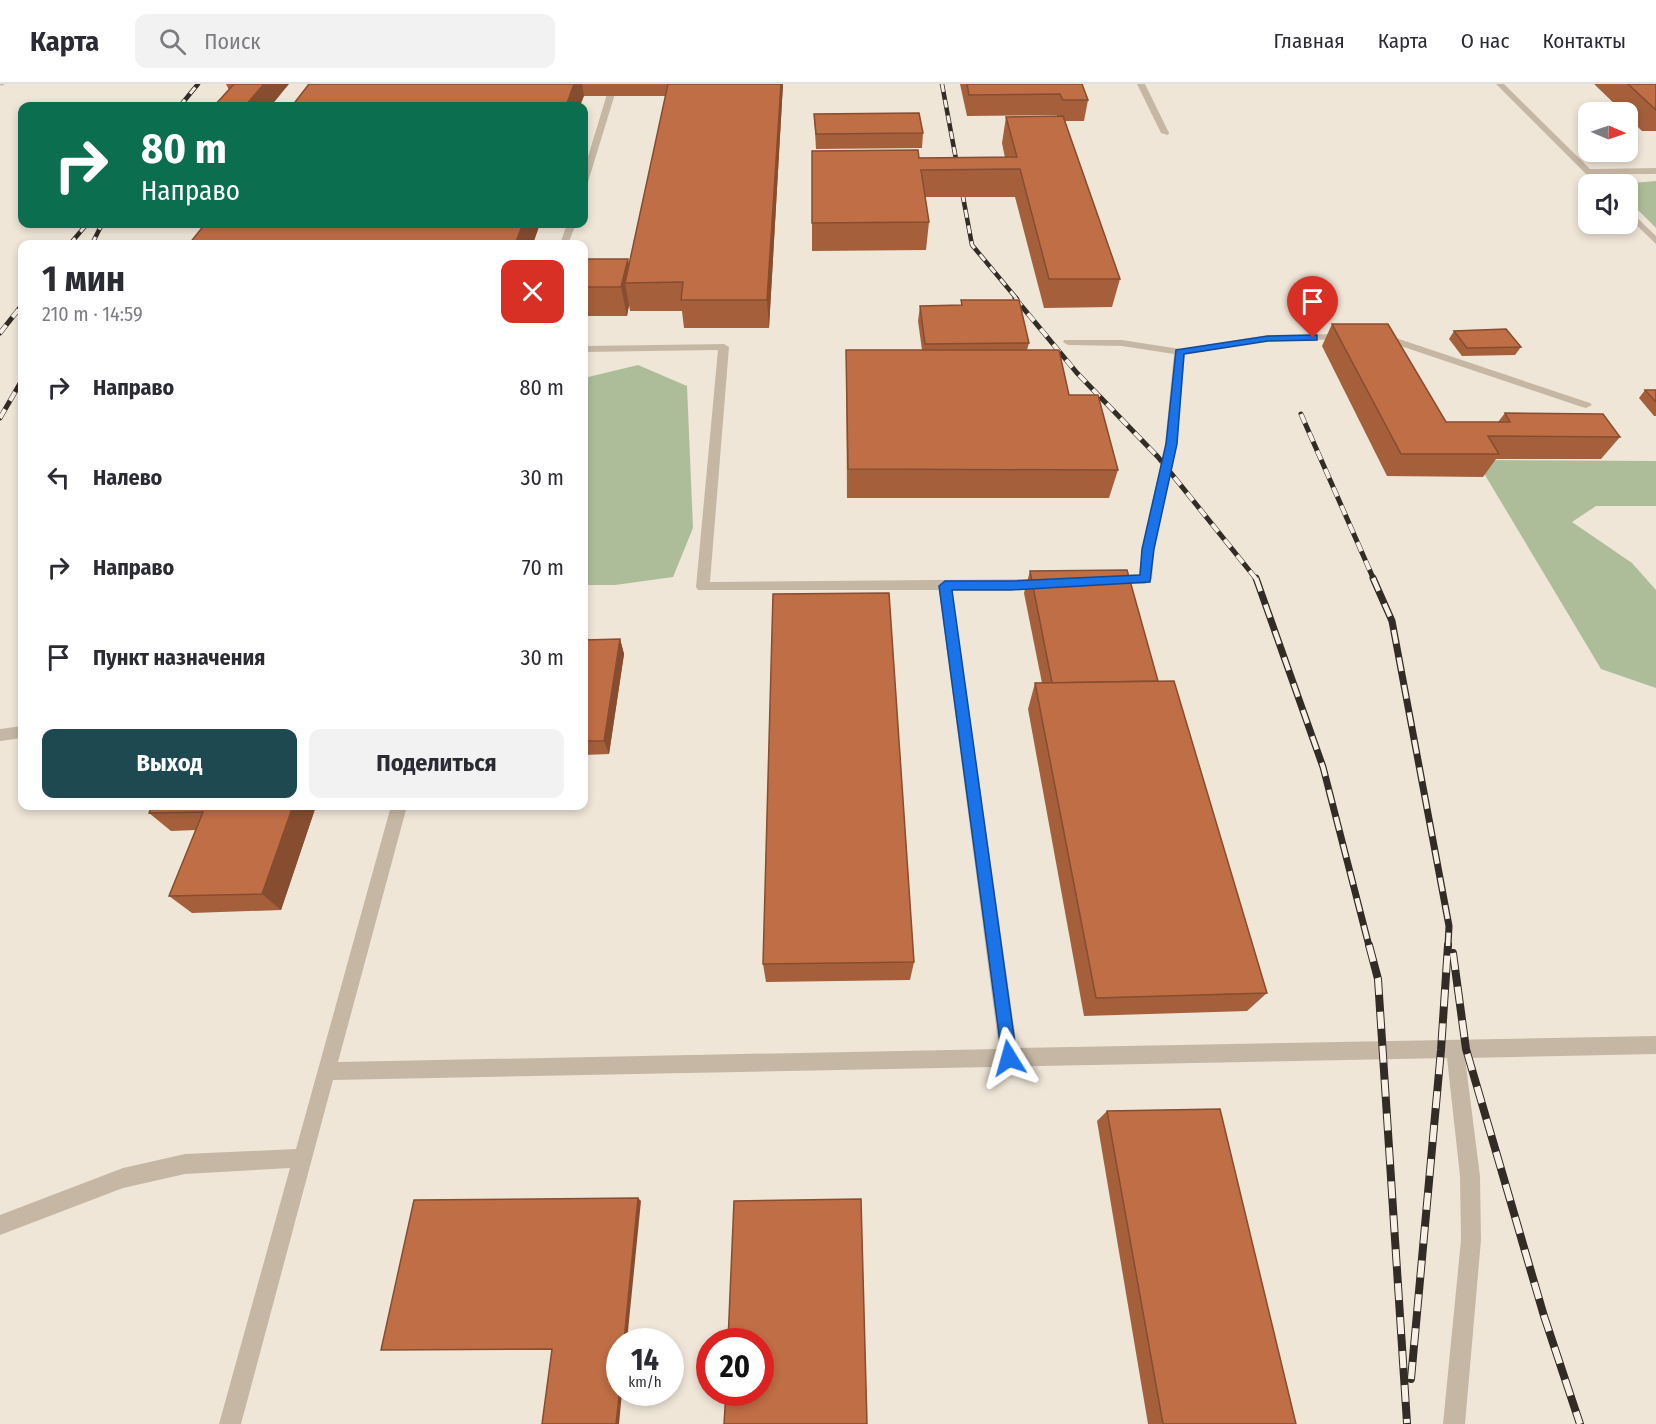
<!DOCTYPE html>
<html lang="ru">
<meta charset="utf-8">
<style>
:root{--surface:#fff;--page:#f2f2f3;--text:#2b2b33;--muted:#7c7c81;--line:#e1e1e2;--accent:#1e4951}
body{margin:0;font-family:"Fira Sans Condensed",sans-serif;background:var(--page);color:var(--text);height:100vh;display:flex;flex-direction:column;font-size:22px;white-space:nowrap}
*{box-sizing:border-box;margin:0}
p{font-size:20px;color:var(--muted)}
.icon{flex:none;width:33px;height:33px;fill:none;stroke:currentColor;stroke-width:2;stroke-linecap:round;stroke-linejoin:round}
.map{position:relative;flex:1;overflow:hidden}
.panel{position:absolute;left:18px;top:156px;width:570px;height:570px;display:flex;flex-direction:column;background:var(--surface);border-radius:12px;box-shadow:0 3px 9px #0003}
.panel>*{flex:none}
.guide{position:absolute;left:18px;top:18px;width:570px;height:126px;border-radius:12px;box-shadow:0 3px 9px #0003;background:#0b6e4f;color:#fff;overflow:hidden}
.needle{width:39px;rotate:92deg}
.controls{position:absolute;left:1578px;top:18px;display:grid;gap:12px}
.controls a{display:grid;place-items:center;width:60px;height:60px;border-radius:12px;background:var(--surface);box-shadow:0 3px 9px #0003;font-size:30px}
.speed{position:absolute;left:606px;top:1244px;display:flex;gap:12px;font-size:30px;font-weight:700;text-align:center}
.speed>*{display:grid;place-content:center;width:78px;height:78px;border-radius:50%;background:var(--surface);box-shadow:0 3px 9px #0003;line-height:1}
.speed small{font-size:15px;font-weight:400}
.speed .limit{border:9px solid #d22;background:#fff;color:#111}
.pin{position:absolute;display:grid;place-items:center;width:51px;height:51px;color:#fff;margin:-62px -26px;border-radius:50% 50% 50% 0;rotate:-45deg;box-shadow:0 0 6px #0007}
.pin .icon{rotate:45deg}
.me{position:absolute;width:66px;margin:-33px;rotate:352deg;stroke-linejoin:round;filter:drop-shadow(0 0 4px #0008)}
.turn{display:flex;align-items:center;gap:21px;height:126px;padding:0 24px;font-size:27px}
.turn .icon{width:78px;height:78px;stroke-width:2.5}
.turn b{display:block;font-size:42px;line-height:51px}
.round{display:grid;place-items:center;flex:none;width:63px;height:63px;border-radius:12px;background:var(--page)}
.headline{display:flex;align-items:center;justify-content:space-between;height:102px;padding:0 24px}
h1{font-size:36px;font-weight:700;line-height:45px}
.action{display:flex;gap:12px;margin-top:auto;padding:12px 24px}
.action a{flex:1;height:69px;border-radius:12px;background:var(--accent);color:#fff;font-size:24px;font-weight:700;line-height:69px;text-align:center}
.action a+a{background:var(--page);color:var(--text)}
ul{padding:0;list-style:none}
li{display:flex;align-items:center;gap:18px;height:90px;padding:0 24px}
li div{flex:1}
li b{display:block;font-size:22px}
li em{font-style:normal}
header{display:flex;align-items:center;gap:36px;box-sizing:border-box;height:84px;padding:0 30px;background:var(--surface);border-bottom:2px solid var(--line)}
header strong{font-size:28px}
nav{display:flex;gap:33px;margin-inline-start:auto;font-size:21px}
.search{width:420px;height:54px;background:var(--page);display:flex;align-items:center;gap:15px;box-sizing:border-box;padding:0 21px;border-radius:12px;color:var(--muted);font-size:22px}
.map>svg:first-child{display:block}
.green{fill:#aebd99}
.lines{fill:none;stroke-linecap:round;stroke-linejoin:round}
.service{fill:#c6b7a5;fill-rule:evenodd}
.rail-far3-casing{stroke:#322b26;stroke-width:4.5}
.rail-far2-casing{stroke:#322b26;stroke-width:5}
.rail-far1-casing{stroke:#322b26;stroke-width:7}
.rail-casing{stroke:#322b26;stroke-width:8}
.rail-far3{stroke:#f8f0e4;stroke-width:3;stroke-dasharray:8;stroke-linecap:butt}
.rail-far2{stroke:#f8f0e4;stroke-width:4;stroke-dasharray:10;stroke-linecap:butt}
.rail-far1{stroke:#f8f0e4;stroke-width:4.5;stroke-dasharray:14;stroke-linecap:butt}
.rail{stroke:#f8f0e4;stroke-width:6;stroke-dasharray:17;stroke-linecap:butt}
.wall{fill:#a55f3b}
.shaded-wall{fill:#864d30}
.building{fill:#c06e45;stroke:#864d30;stroke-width:1.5}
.route{fill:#1a73e8;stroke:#114b97;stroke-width:1.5}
</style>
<header>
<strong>Карта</strong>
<div class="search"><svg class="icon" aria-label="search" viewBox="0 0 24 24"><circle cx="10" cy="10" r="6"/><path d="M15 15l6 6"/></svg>Поиск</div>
<nav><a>Главная</a><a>Карта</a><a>О нас</a><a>Контакты</a></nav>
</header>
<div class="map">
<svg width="1656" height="1340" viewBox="0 0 1656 1340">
<rect width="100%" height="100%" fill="#efe6d8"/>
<g class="green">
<path d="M1656 97V144L1630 118 1628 106 1632 99Z"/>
<path d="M638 281 687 302 693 444 673 493 615 501H584V294Z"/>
<path d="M1476 376 1656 377V422H1596L1572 438 1632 479 1656 506V604L1601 585Z"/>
</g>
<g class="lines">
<g class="service">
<path d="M0 0H5L1 2Z"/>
<path d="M610 0H618L588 98 584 100V86Z"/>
<path d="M1137 0H1145L1169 49 1168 51 1161 49Z"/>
<path d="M1496 0H1504L1590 85 1656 84V90H1595L1604 100H1596Z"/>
<path d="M1628 125 1656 152V160L1628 133Z"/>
<path d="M567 140H576L568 160H560Z"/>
<path d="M1381 249 1590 319 1592 321 1586 324 1582 323 1377 254V250Z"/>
<path d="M1345 250 1350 253 1349 255 1268 257 1185 270 1177 360 1154 465 1152 495 1145 500 1106 499 1104 496 1106 493 1139 490 1142 465 1165 360 1174 270 1122 262 1068 261 1063 258 1064 256H1122L1180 265 1268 251Z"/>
<path d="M724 260 729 263 710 498 1045 495 1052 500 1045 505 952 506 1017 964 1656 952V970L1465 974 1480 1092 1481 1156 1465 1340H1443L1461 1156 1460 1092 1447 974 333 996 241 1340H219L290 1084 185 1090 123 1104 0 1151V1131L123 1084 185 1070 296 1065 391 722H407L338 978 999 965 939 506H698L696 503 718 266 584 268V262Z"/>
<path d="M22 642V654L0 657V645Z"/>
</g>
<g class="rail-far3-casing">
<g id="rail-far3">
<path d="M942 0 972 161 1017 215"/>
<path d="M180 22 198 0"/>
<path d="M70 160 87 140"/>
<path d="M92 160 102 140"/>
</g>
</g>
<g class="rail-far2-casing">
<g id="rail-far2">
<path d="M1015 214 1077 289 1158 373 1257 496"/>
<path d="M0 249 22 221"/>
<path d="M1301 330 1374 496"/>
<path d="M0 334 22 296"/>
</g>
</g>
<g class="rail-far1-casing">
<g id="rail-far1">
<path d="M1256 494 1323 683 1369 862"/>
<path d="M1373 494 1392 537 1449 842 1448 862"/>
</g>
</g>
<g class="rail-casing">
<g id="rail">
<path d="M1369 861 1378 895 1407 1339"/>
<path d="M1453 869 1466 965 1544 1232 1580 1340"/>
<path d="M1411 1295 1441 966 1448 861"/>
</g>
</g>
<use href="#rail-far3" class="rail-far3"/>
<use href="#rail-far2" class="rail-far2"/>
<use href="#rail-far1" class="rail-far1"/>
<use href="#rail" class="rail"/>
</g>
<g class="wall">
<path d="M226 0H289L229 6Z"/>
<path d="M309 0H783L769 244H684L682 227H630L629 221 627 232H584V175H628L629 180 666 12H584Z"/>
<path d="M960 0H1082L1088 16 1084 37H1065L1120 195 1112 223 1044 224 1015 113H925L929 138 926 166 812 167V67L919 74H1005L1002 59 1006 33 1057 32V31L967 32Z"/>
<path d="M1594 0H1656V47H1642L1628 33V28H1623Z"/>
<path d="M814 30 923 49 922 64 816 65Z"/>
<path d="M961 216 1029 259 1027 266 1069 311 1118 386 1109 414H847L846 266H922L918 237 920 222 961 221Z"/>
<path d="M1332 240 1446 338H1498L1505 329 1620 353 1601 375H1496L1483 393 1387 392 1322 262Z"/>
<path d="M1454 247 1521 263 1515 271 1462 272 1449 255Z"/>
<path d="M1645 306H1656V332H1654L1639 314Z"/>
<path d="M1030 487 1158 597 1267 909 1247 927 1084 932 1028 625 1035 599H1042L1024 509Z"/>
<path d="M620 555 624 570 609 670 584 671V556Z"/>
<path d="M316 722 281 826 192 829 169 812 196 746 171 747 149 729Z"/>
<path d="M914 878 910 896 766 898 763 880Z"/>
<path d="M1107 1027 1296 1340H1148L1097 1037Z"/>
</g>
<g class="shaded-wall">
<path d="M257 0H289L271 22H245Z"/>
<path d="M574 0H582L584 12 580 22H566Z"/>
<path d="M781 0H783L769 244 767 216Z"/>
<path d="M523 140H540L533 160H515Z"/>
<path d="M628 175 632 199H625L629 221 627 232 621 203Z"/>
<path d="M620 555 624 570 609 670 604 657Z"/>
<path d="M293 722H316L281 826 262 810Z"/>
<path d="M638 1114 641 1117 627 1257H624Z"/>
<path d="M620 1308H622L619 1340H616Z"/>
</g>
<g class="building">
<path d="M234 0H264L245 22H214Z"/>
<path d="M309 0H574L566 22H292Z"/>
<path d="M668 0H781L767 216H681L683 198 625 199Z"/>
<path d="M967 0H1082L1088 16H1063L1060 10 969 11Z"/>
<path d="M1628 0H1656V26Z"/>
<path d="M919 29 923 49 816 50 814 30Z"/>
<path d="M1063 32 1120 195H1049L1020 85 921 86 929 138 812 139V67L918 66 919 74 1017 73 1006 33Z"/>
<path d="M205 140H523L515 160H189Z"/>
<path d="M584 175H628L621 203H584Z"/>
<path d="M961 216H1019L1029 259 925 260 920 222 962 221Z"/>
<path d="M1332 240H1388L1446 338H1510L1505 329 1603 330 1620 353 1488 352 1499 370H1401Z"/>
<path d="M1506 245 1521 263 1467 264 1454 247Z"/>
<path d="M846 266H1059L1069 311H1098L1118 386 848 385Z"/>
<path d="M1645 306H1656V318Z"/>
<path d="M1127 486 1158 597 1052 599 1030 487Z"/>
<path d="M889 509 914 878 763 880 773 510Z"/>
<path d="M620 555 604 657H584V556Z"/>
<path d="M1174 597 1267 909 1096 914 1035 599Z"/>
<path d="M152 722H293L262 810 169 812 203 728 149 729Z"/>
<path d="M1220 1025 1296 1340H1163L1107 1027Z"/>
<path d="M638 1114 624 1257H620V1304L616 1340H542L552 1265 381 1266 414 1116Z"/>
<path d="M861 1115 867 1340H724L726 1308H760V1257H728L734 1117Z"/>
</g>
<path class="route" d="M1313 251H1317V256L1268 257 1184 270 1177 360 1154 465 1150 498 1011 506H952L1017 974 1015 980 1009 983 1003 980 939 502 945 497H1011L1140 491 1142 465 1166 360 1176 266 1268 252Z"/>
</svg>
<div class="controls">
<a><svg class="needle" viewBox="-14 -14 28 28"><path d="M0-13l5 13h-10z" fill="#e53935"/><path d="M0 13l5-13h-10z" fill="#7c7c81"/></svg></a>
<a><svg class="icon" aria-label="sound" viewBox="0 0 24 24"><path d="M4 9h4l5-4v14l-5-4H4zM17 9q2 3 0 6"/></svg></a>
</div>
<div class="speed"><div>14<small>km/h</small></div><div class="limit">20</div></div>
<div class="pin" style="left:1313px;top:254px;background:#d93025"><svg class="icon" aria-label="arrive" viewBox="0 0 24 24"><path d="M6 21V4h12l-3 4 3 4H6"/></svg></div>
<svg class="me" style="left:1009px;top:974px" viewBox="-20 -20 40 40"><path d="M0-17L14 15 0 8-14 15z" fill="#1a73e8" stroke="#fff" stroke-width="4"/></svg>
<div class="guide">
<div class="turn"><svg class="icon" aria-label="right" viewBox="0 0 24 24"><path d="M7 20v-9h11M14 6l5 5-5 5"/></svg><div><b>80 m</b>Направо</div></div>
</div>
<section class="panel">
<div class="headline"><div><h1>1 мин</h1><p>210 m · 14:59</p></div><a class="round" style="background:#d93025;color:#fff"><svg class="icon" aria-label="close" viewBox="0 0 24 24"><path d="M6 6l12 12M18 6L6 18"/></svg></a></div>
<ul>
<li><svg class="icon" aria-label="right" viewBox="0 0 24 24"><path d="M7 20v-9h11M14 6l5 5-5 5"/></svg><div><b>Направо</b></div><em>80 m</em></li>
<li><svg class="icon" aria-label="left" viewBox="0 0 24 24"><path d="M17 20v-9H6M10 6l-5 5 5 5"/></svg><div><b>Налево</b></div><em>30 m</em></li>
<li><svg class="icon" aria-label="right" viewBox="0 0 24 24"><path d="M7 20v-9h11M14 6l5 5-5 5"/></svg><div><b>Направо</b></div><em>70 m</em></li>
<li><svg class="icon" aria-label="arrive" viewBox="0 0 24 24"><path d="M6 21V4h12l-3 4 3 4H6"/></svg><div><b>Пункт назначения</b></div><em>30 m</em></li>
</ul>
<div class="action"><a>Выход</a><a>Поделиться</a></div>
</section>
</div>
